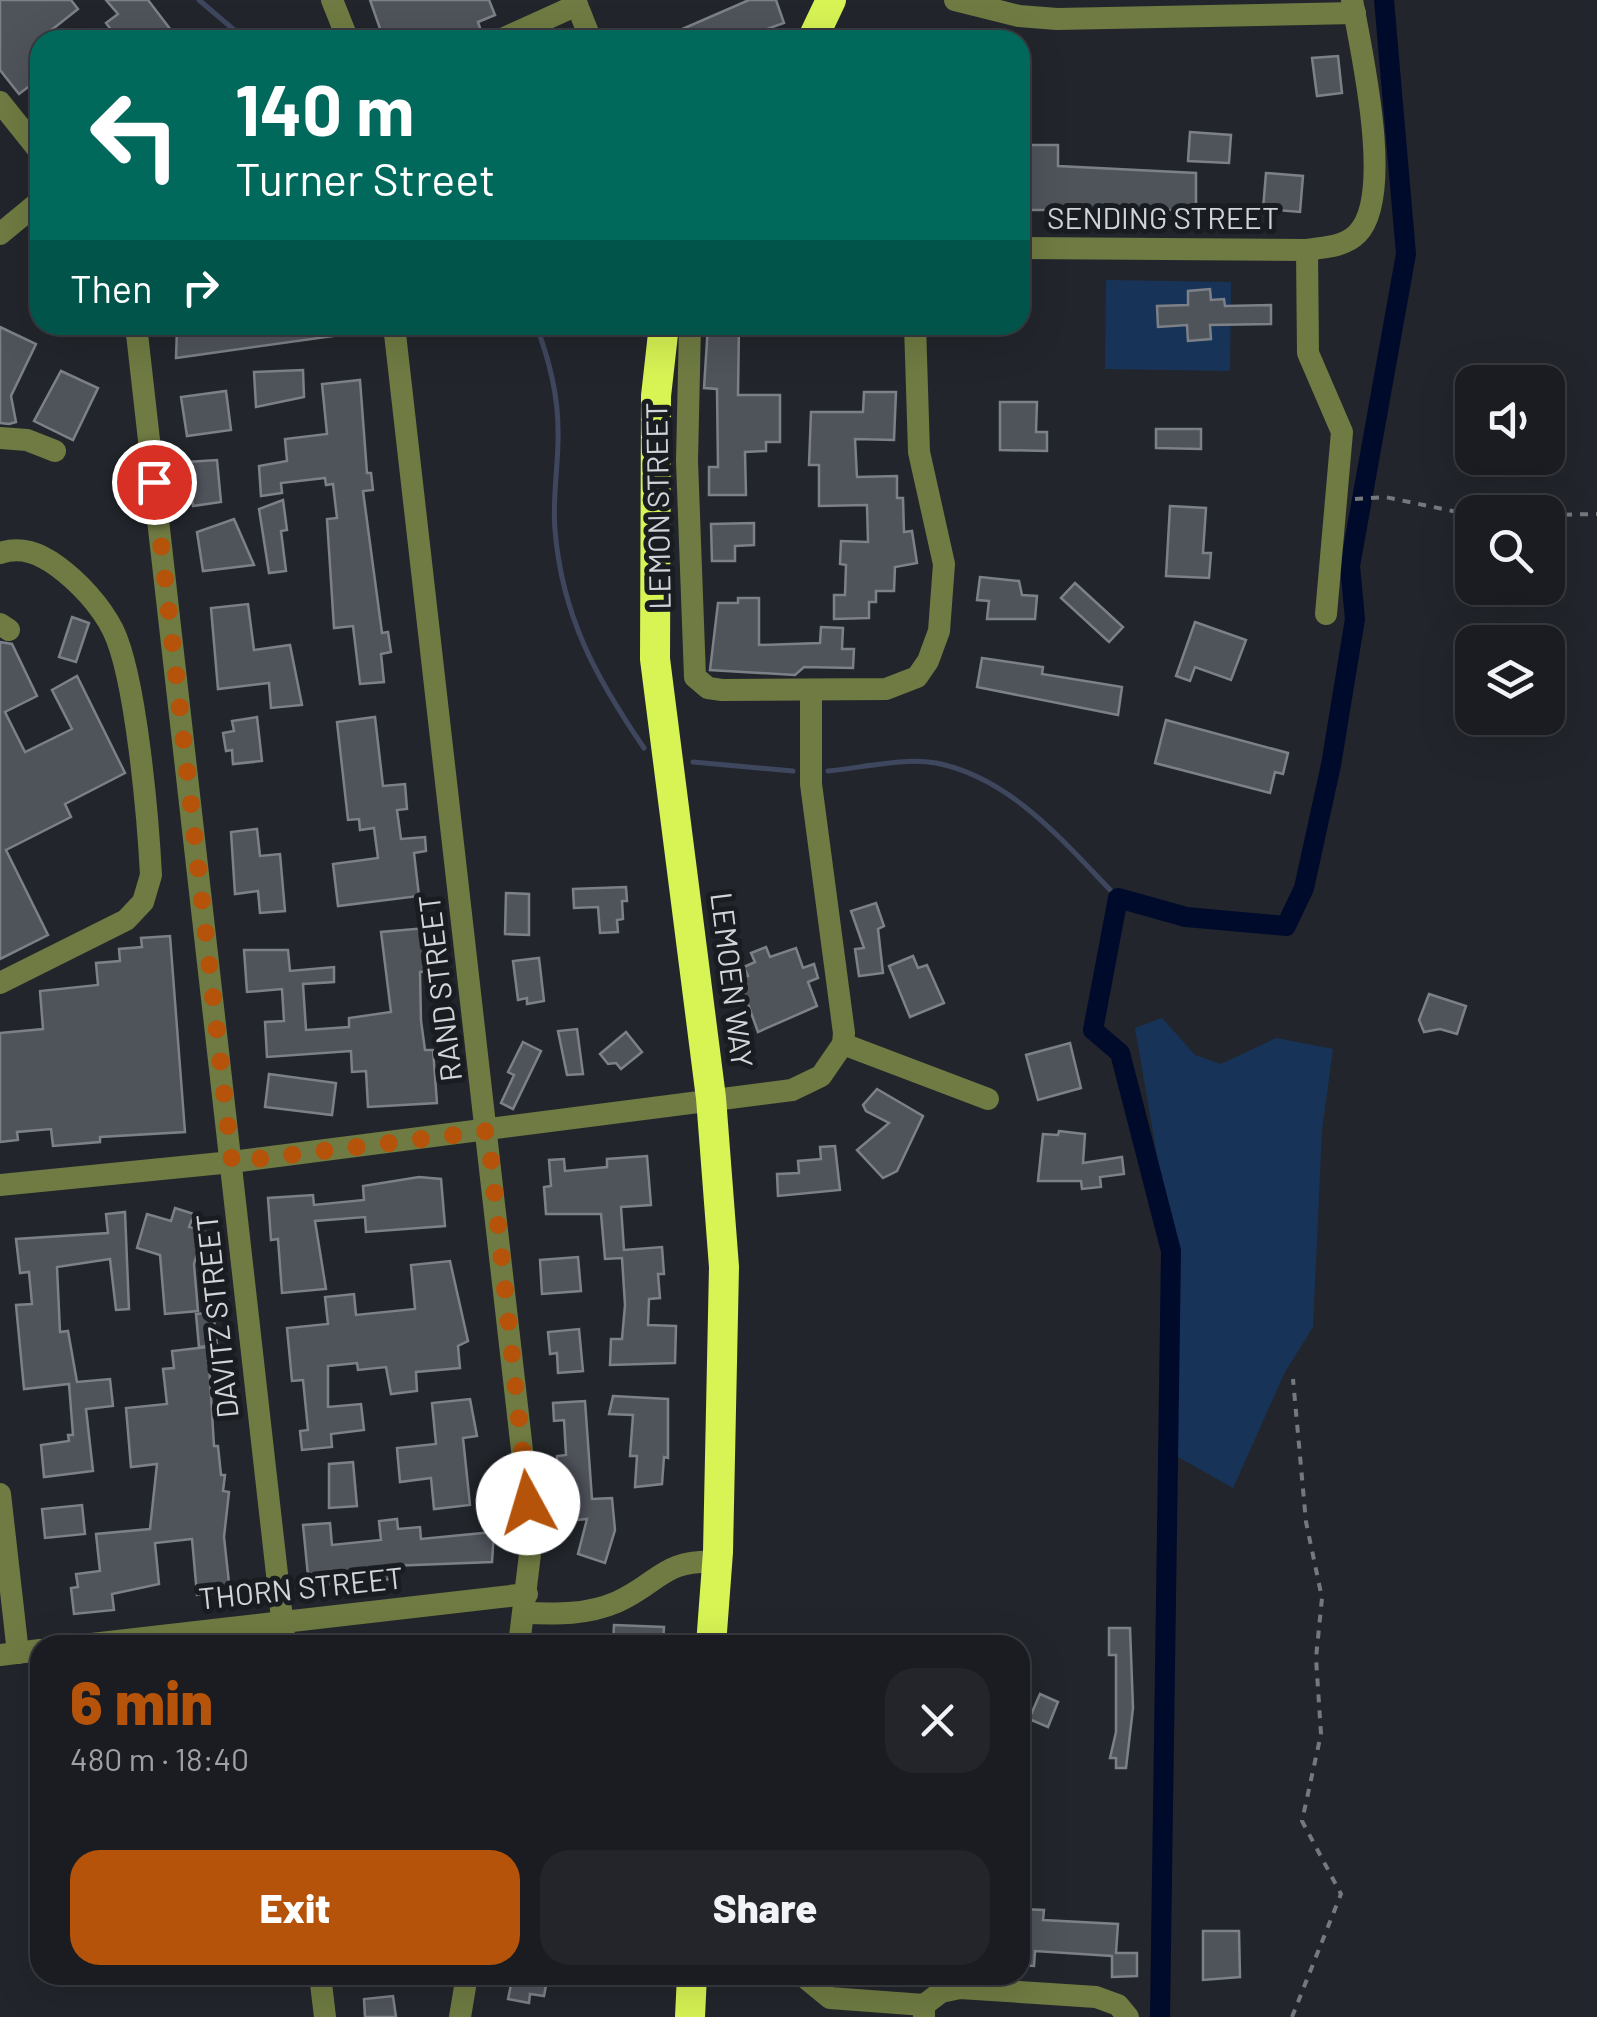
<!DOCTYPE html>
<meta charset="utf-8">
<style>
:root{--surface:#1a1c21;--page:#23252a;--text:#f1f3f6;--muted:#9fa1a5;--line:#383a3f;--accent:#b45309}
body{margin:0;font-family:Barlow,sans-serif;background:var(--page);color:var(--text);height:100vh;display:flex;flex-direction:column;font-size:38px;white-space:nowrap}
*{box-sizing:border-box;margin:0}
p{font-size:32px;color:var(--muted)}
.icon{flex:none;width:55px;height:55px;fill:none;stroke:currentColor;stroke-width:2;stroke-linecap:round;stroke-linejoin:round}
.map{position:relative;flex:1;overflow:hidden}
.sheet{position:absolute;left:30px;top:1635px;width:1000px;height:350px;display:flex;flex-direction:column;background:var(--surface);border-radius:30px;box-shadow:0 10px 40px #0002,0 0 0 2px var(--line)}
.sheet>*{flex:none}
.banner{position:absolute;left:30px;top:30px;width:1000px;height:305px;border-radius:30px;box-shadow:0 10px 40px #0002,0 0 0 2px var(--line);background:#00695c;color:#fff;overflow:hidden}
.tools{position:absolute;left:1455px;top:365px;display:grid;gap:20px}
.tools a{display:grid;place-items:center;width:110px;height:110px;border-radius:20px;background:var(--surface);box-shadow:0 10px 40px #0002,0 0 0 2px var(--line);font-size:50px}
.pin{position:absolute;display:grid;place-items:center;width:85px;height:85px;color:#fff;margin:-42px;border:5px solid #fff;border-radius:50%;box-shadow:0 2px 10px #0007}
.me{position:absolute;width:110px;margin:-55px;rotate:354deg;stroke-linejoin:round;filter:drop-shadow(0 0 8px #0008)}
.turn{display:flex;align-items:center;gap:35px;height:210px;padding:0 40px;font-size:45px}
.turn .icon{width:130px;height:130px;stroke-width:2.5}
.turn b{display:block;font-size:70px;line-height:85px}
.then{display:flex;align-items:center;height:95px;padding:0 40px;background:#0003;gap:20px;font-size:38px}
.round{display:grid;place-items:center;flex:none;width:105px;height:105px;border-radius:30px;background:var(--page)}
.head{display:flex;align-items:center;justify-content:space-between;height:170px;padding:0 40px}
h1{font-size:60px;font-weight:800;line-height:75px;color:var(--accent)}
.button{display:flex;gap:20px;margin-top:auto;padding:20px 40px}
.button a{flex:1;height:115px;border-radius:30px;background:var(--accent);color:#fff;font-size:40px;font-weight:800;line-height:115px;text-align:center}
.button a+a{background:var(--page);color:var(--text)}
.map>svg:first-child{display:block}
.green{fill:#183358}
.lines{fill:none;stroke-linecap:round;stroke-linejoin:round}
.stream{stroke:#3f475f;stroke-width:5}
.canal{stroke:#000a2b;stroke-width:20}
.building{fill:#4f535a;stroke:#7c8188;stroke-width:2.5}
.path{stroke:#75787d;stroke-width:4;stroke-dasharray:8 8;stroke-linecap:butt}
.minor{stroke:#6f7b42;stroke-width:22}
.highway{stroke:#d7f354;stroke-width:30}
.route{stroke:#b45309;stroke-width:18;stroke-dasharray:0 32.4}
.labels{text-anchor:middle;stroke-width:10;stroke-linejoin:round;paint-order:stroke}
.street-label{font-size:30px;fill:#d2d4d8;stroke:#191d22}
</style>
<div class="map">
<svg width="1597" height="2017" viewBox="0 0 1597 2017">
<rect width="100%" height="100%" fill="#22262c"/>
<g class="green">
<path d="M1106 280 1231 282 1230 371 1105 369Z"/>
<path d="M1162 1018 1195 1055 1221 1064 1276 1038 1333 1049 1322 1130 1313 1327 1285 1372 1233 1488 1178 1457 1171 1236 1135 1028Z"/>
</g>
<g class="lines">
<g class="stream">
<path d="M199 0 246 40"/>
<path d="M536 325C549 359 558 394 558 430 559 463 552 497 555 530 562 616 596 678 644 748"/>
<path d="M693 762 793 771"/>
<path d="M828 771C861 768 904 757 936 763 1013 778 1066 845 1118 898"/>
</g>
<path class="canal" d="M1160 2017 1171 1251 1120 1053 1093 1030 1118 898 1186 917 1286 926 1304 888 1331 765 1355 619 1350 566 1406 254 1384 0"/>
</g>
<g class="building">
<path d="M0 0H71L78 9 40 39V78L19 94 0 70Z"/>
<path d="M106 0H148L174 34 166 40H119L106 23 118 14Z"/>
<path d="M370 0H489L495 15 478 22 483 37 474 40H384Z"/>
<path d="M749 0H776L784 23 736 40H657Z"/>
<path d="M1338 56 1342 93 1317 96 1312 58Z"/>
<path d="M1190 132 1231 135 1229 163 1188 161Z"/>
<path d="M1029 145H1058V166L1196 173V210H1020V186H1030Z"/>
<path d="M1266 173 1303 176 1300 212 1263 209Z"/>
<path d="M1210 289 1211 300 1224 299 1225 306 1271 305V324L1210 325 1211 339 1188 341 1187 325 1158 327 1157 306 1188 305V291Z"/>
<path d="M202 325H354L355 333 176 358 177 328Z"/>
<path d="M708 325H739L738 395H780V442H766V451L745 452 746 495H709V467H718L717 389 704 388Z"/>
<path d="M0 327 36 344 11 396 16 422 9 424 0 423Z"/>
<path d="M303 370 304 397 256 407 254 372Z"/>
<path d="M61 371 98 388 73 440 34 421Z"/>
<path d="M360 380 367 473H371L373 490 363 491 382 633 388 632 391 652 381 654 384 682 360 684 353 626 334 628 327 519 337 518 333 484 326 485 325 478 281 483 282 493 261 496 259 466 287 461 285 439 327 434 322 384Z"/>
<path d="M226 391 231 430 187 436 181 397Z"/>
<path d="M864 392H896L894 440 855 439 857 477 897 476V498H903L904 532 912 531 917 563 895 567 894 591H876V602H869V618L834 619V595H845L846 565 840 564 841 541 868 542 867 505 819 506V465H809L811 412H863Z"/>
<path d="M1000 402H1037L1036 432H1047V451L1000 450Z"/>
<path d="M1156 429H1201V449L1156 448Z"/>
<path d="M217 460 221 502 193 506 187 462Z"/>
<path d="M283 500 287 530 281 531 286 571 269 573 259 509Z"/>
<path d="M1170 506 1206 508 1203 553H1211L1209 578 1166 576Z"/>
<path d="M234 519 254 565 203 571 197 532Z"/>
<path d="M754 523V545L735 546V561H712L711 524Z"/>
<path d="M980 577 1019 581 1022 595 1037 596 1035 619H987L989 601 977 600Z"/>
<path d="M1075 583 1123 627 1109 642 1061 598Z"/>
<path d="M738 598H759V645L820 643 821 627 843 628 842 649H854L853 668 804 667 795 675 710 670 718 603H738Z"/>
<path d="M248 604 254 650 290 645 302 705 271 708 269 683 218 689 211 608Z"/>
<path d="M72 617 89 623 76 662 59 657Z"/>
<path d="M1195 622 1246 640 1231 680 1195 667 1190 681 1176 676Z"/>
<path d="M0 642 12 644 37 696 5 712 25 752 72 729 52 690 77 676 125 773 65 804 71 817 6 850 48 935 0 959Z"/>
<path d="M982 658 1043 667 1042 674 1122 687 1118 715 977 687Z"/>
<path d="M257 717 262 761 233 764 232 750 226 751 223 733 234 731 232 721Z"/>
<path d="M375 717 383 786 405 784 407 809 397 810 401 839 425 837 426 851 414 853 419 896 338 906 333 864 378 858 374 828 360 830 359 819 348 820 337 722Z"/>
<path d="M1166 720 1288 753 1283 774 1275 772 1270 793 1155 763Z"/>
<path d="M257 829 260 856 280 854 285 911 260 913 258 891 235 894 231 832Z"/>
<path d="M626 887 627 901H622L623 919 617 920 618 932 600 933 598 907 574 908 573 889Z"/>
<path d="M506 893 529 894V935L505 934Z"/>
<path d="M876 903 884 926 878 929 883 973 859 976 855 949 864 948 851 911Z"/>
<path d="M426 928 430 971 420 972 421 1021 425 1050H433L437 1103 368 1107 366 1071 352 1072 351 1051 267 1057 265 1022 284 1021 282 989 247 992 244 950H288L290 971 334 967V982L303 984 306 1030 349 1027V1018L391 1012 381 932Z"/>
<path d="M170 936 185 1132 100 1137V1142L53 1146 51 1129 17 1132 18 1140 0 1142V1033L43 1029 40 991 98 985 96 963 120 961 119 949 142 947 141 938Z"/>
<path d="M766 947 770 957 796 948 803 968 814 964 818 978 808 982 817 1006 758 1032 739 979 748 976 744 967 755 962 751 953Z"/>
<path d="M913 956 918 968 927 965 944 1003 910 1017 889 966Z"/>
<path d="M539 958 544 1001 527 1004V998L518 1000 513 961Z"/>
<path d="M1429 994 1466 1006 1457 1034 1440 1029 1424 1032 1419 1020Z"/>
<path d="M577 1029 583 1074 567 1075 558 1031Z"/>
<path d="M626 1032 642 1052 621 1069 616 1063 608 1064 600 1054Z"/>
<path d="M523 1042 541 1051 513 1109 501 1103 514 1075 508 1072Z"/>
<path d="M1070 1043 1081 1088 1038 1100 1026 1055Z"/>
<path d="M269 1074 336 1083 332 1115 265 1107Z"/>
<path d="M877 1089 923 1116 897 1171 883 1178 857 1150 889 1123 866 1111 863 1105Z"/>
<path d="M1059 1131 1085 1134 1083 1163 1122 1157 1124 1174 1100 1177 1101 1187 1082 1189 1081 1181H1038L1043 1134 1058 1135Z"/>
<path d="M835 1146 840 1190 778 1196 777 1174 799 1173 798 1161 821 1159 820 1147Z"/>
<path d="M647 1156 651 1205 621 1207 624 1250 662 1247 664 1274H658L660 1298 649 1299 648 1325 676 1326 675 1363 610 1365 611 1339H622L625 1305 622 1258 605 1259 601 1214H546L544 1187 551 1186 549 1160 564 1159 565 1171 607 1167V1159Z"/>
<path d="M419 1177 441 1179 445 1226 366 1232 365 1217 315 1221 326 1289 282 1293 278 1239 271 1240 268 1198 313 1195 314 1205 364 1200 363 1186Z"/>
<path d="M175 1208 194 1214 189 1227 204 1231 194 1264 198 1311 165 1314 160 1255 137 1248 147 1214 171 1221Z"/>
<path d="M125 1212 129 1309 116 1310 110 1259 57 1267 60 1332 68 1331 77 1382 110 1379 113 1406 86 1409 93 1471 44 1477 41 1445 69 1441 68 1435H73L69 1384 24 1389 16 1305 32 1304 29 1272 20 1273 16 1239 108 1233 106 1214Z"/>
<path d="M578 1257 581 1291 542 1294 540 1260Z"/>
<path d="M450 1261 468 1341 458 1346 460 1368 416 1372 417 1391 391 1394 386 1367 358 1370 357 1363 328 1366V1407L361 1404 364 1430 331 1434 332 1447 302 1450 300 1431 308 1430 303 1380 292 1381 287 1328 328 1324 325 1297 354 1294 356 1315 415 1309 411 1265Z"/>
<path d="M213 1312 217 1345 199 1347 196 1314Z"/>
<path d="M579 1329 583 1371 558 1373 557 1353 550 1354 548 1332Z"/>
<path d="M208 1347 214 1446H218L221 1475H225L223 1491 229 1492 224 1537 230 1592 197 1595 192 1539 155 1543 159 1584 112 1594 114 1610 74 1614 71 1588 78 1587 76 1574 100 1571 96 1534 150 1529 157 1464 131 1467 126 1408 167 1404 163 1369 174 1368 172 1351Z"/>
<path d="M613 1396 668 1399V1458L664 1457 662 1484 635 1487 637 1456H630L633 1415 609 1414Z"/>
<path d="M470 1399 477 1436 463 1438 470 1505 434 1509 431 1478 400 1482 397 1448 436 1444 432 1403Z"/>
<path d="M585 1401 592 1499 612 1498 615 1530 605 1563 578 1554 587 1519 555 1522 557 1456 566 1455 564 1420 554 1421 553 1403Z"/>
<path d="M353 1462 357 1506 329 1508V1464Z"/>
<path d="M82 1505 85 1534 45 1538 42 1509Z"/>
<path d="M397 1519 398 1529 420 1527 421 1539 494 1532 492 1562 390 1566 391 1579 309 1586 303 1525 330 1523 332 1545 381 1540 379 1521Z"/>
<path d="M614 1625 664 1627 663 1645H613Z"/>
<path d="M1109 1628H1130L1133 1708 1126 1768H1116V1758H1110L1116 1732V1655H1109Z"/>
<path d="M1040 1694 1058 1702 1048 1727 1029 1719Z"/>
<path d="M1020 1909 1044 1910 1043 1920 1118 1924 1116 1953H1137V1976L1112 1977V1956L1035 1951 1034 1966 1020 1965Z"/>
<path d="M1203 1931H1239L1240 1977 1203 1980Z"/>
<path d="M513 1975H548L544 1996 530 1994 529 2003 508 1999Z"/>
<path d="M393 1996 396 2017H365L364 1999Z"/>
</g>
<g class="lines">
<g class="path">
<path d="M1355 499 1385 497 1472 515"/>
<path d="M1548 515 1597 514"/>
<path d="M1292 2017 1341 1894 1302 1821 1321 1734 1316 1658 1322 1598 1306 1522 1293 1379"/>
</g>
<g class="minor">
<path d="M332 0 348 40"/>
<path d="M575 0 591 40"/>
<path d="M955 0 1019 16 1057 19 1355 13"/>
<path d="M500 40 577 5"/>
<path d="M0 102 40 152"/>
<path d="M0 234 40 201"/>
<path d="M1020 248 1307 250C1324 247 1344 247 1357 234 1395 197 1361 50 1352 0"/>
<path d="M1307 250 1308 353 1342 432 1326 614"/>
<path d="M136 325 285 1645"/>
<path d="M394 325 528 1503 530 1554 519 1645"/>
<path d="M690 325 687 461 695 677 708 688 722 690 886 689 917 677 928 661 939 631 944 564 919 452 915 325"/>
<path d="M0 438 27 440 55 451"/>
<path d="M0 553C21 546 39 553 57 566 79 582 101 606 113 630 136 677 148 818 151 875L143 902 126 920 0 983"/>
<path d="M0 624 9 630"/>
<path d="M843 1044 988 1099"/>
<path d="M0 1185 232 1162 792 1090 821 1076 843 1044 844 1033 811 784V690"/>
<path d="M0 1494 18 1653"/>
<path d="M524 1613C557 1614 587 1615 617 1602 661 1582 662 1559 718 1562"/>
<path d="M83 1645 527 1594"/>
<path d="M0 1655 40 1650"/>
<path d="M320 1975 325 2017"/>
<path d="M802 1975 830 1998 924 2005"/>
<path d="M460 2017 467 1975"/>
<path d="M924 2017V2005L941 1992 960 1988 1096 1997 1118 2005 1128 2017"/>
</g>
<g class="highway">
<path d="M812 40 831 0"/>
<path d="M664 325 656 396 655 659 711 1098 724 1267 718 1552 711 1645"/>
<path d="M690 2017 692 1975"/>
</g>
</g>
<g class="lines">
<path class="route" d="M154 482 232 1162 488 1131 528 1503"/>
</g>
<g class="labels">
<g class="street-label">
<text x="1163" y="229">SENDING STREET</text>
<text transform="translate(659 506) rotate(-91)" y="10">LEMON STREET</text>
<text transform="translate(731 980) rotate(83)" y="10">LEMOEN WAY</text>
<text transform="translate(441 988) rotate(-97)" y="10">RAND STREET</text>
<text transform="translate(218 1316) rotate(-96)" y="10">DAVITZ STREET</text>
<text transform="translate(301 1589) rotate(-6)" y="10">THORN STREET</text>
</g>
</g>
</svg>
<div class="tools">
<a><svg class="icon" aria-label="sound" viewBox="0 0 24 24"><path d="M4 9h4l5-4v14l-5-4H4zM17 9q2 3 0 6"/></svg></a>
<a><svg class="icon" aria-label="search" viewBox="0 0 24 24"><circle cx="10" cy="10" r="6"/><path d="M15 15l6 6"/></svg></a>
<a><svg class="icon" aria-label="layers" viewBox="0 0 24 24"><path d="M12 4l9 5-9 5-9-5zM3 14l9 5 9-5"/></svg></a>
</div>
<div class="pin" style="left:154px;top:482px;background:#d93025"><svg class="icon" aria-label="arrive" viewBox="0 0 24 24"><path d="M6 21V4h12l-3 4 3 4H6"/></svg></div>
<svg class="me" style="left:528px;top:1503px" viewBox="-20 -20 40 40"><circle r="19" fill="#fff"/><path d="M0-13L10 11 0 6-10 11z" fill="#b45309"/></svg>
<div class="banner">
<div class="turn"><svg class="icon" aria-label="left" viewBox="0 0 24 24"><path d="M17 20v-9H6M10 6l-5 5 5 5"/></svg><div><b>140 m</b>Turner Street</div></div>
<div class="then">Then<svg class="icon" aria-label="right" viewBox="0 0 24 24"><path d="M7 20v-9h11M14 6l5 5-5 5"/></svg></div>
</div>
<section class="sheet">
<div class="head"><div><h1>6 min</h1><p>480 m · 18:40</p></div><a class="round"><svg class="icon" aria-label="close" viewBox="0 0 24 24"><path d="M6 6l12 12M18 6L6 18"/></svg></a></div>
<div class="button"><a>Exit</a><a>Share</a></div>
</section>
</div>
